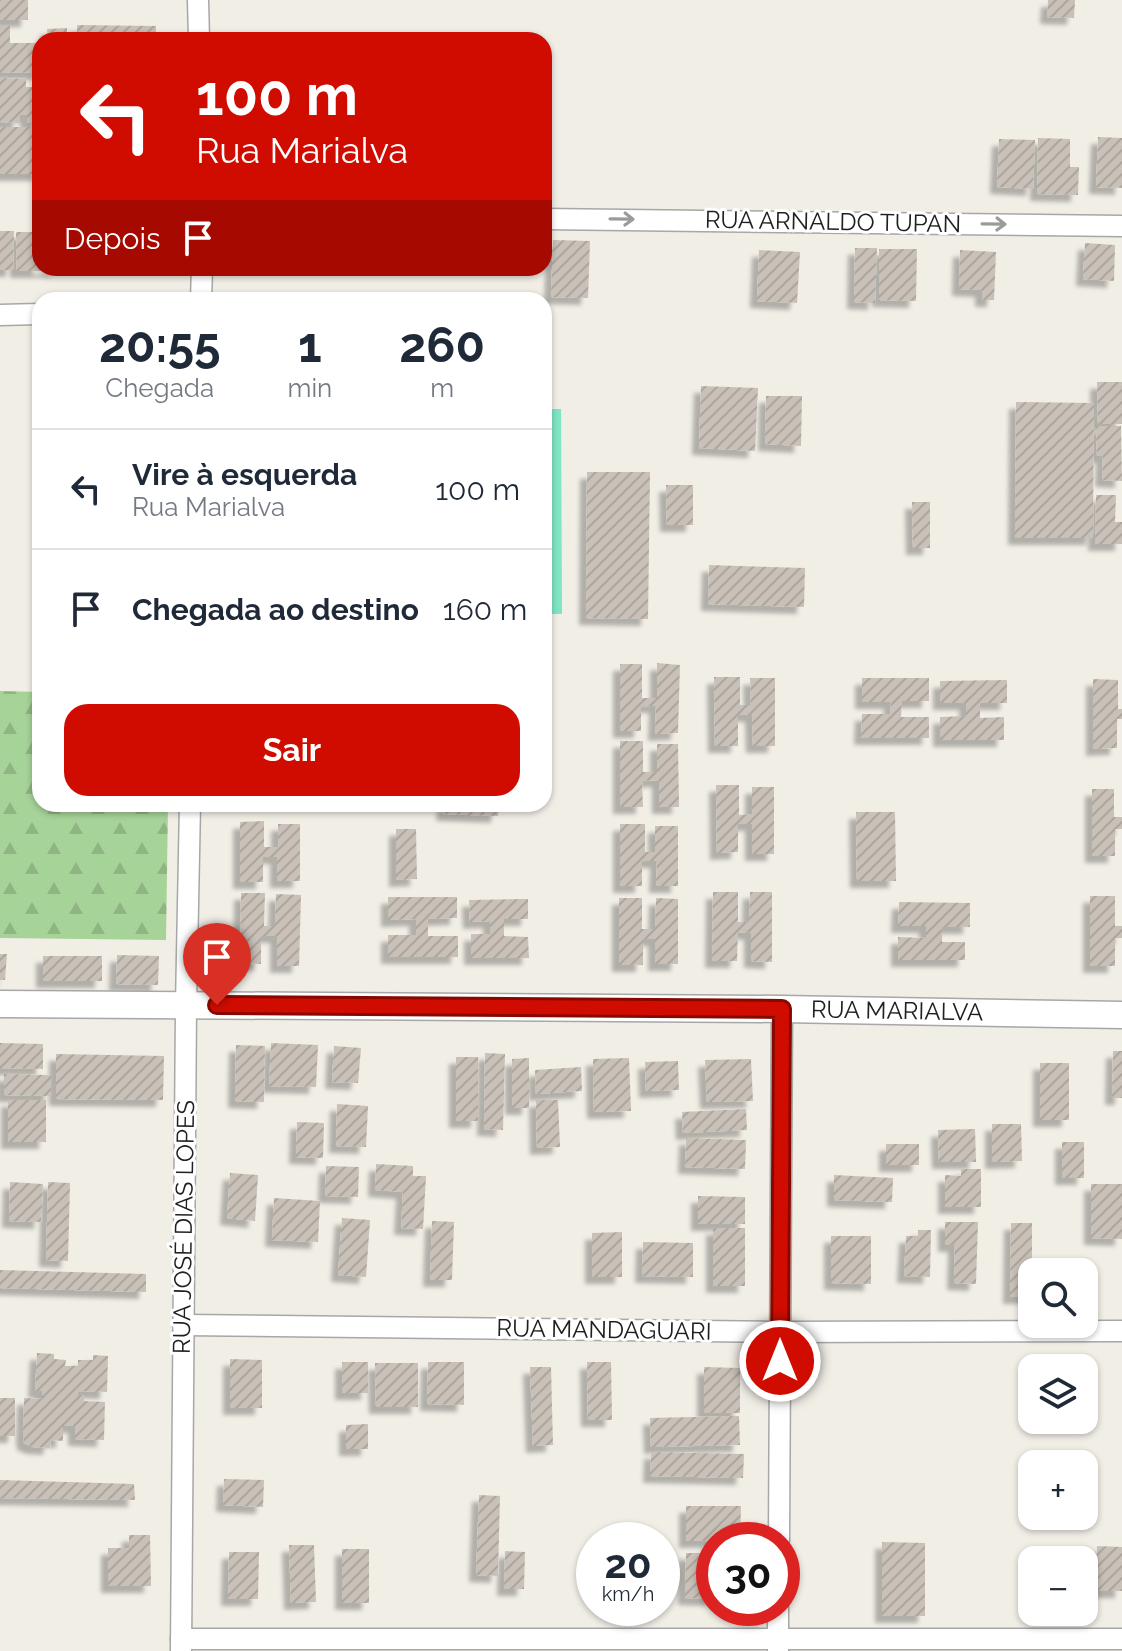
<!DOCTYPE html>
<html lang="pt">
<meta charset="utf-8">
<style>
:root{--surface:#fff;--page:#f2f2f3;--text:#1f2937;--muted:#747a83;--line:#e0e1e3;--accent:#d00c00}
body{margin:0;font-family:Raleway,sans-serif;background:var(--page);color:var(--text);height:100vh;display:flex;flex-direction:column;font-size:30px;white-space:nowrap}
*{box-sizing:border-box;margin:0}
p{font-size:26px;color:var(--muted)}
.icon{flex:none;width:44px;height:44px;fill:none;stroke:currentColor;stroke-width:2;stroke-linecap:round;stroke-linejoin:round}
.map{position:relative;flex:1;overflow:hidden}
.details{position:absolute;left:32px;top:292px;width:520px;height:520px;display:flex;flex-direction:column;background:var(--surface);border-radius:24px;box-shadow:0 2px 6px #0004}
.details>*{flex:none}
.guide{position:absolute;left:32px;top:32px;width:520px;height:244px;border-radius:24px;box-shadow:0 2px 6px #0004;background:#d00c00;color:#fff;overflow:hidden}
.buttons{position:absolute;left:1018px;top:1258px;display:grid;gap:16px}
.buttons a{display:grid;place-items:center;width:80px;height:80px;border-radius:16px;background:var(--surface);box-shadow:0 2px 6px #0004;font-size:40px}
.speed{position:absolute;left:576px;top:1522px;display:flex;gap:16px;font-size:40px;font-weight:700;text-align:center}
.speed>*{display:grid;place-content:center;width:104px;height:104px;border-radius:50%;background:var(--surface);box-shadow:0 2px 6px #0004;line-height:1}
.speed small{font-size:20px;font-weight:400}
.speed .limit{border:12px solid #d22;background:#fff;color:#111}
.pin{position:absolute;display:grid;place-items:center;width:68px;height:68px;color:#fff;margin:-82px -34px;border-radius:50% 50% 50% 0;rotate:-45deg;box-shadow:0 0 8px #0007}
.pin .icon{rotate:45deg}
.me{position:absolute;width:88px;margin:-44px;rotate:0deg;stroke-linejoin:round;filter:drop-shadow(0 0 6px #0008)}
.turn{display:flex;align-items:center;gap:28px;height:168px;padding:0 32px;font-size:36px}
.turn .icon{width:104px;height:104px;stroke-width:2.5}
.turn b{display:block;font-size:56px;line-height:68px}
.then{display:flex;align-items:center;height:76px;padding:0 32px;background:#0003;gap:16px;font-size:30px}
.eta{display:flex;justify-content:space-evenly;align-items:center;height:136px;text-align:center}
.eta b{font-size:48px;font-weight:700;line-height:56px}
.cta{display:flex;gap:16px;margin-top:auto;padding:16px 32px}
.cta a{flex:1;height:92px;border-radius:24px;background:var(--accent);color:#fff;font-size:32px;font-weight:700;line-height:92px;text-align:center}
ul{padding:0;list-style:none}
li{display:flex;align-items:center;gap:24px;height:120px;padding:0 32px;border-top:2px solid var(--line)}
li div{flex:1}
li b{display:block;font-size:30px}
li em{font-style:normal}
.map>svg:first-child{display:block}
.forest{fill:url(#forest-firs)}
.pitch{fill:#7fe5c3}
.building{fill:url(#building-hatch);filter:url(#shadow)}
.lines{fill:none;stroke-linecap:round;stroke-linejoin:round}
.minor-casing{stroke:#a7a7a7;stroke-width:23}
.tertiary-casing{stroke:#a7a7a7;stroke-width:29}
.minor{stroke:#fff;stroke-width:20}
.tertiary{stroke:#fff;stroke-width:26}
.oneway{stroke:#9b9b9b}
.route-casing{stroke:#870800;stroke-width:20}
.route{stroke:#d00c00;stroke-width:14}
.labels{text-anchor:middle;stroke-width:6;stroke-linejoin:round;paint-order:stroke}
.street-label{font-size:24px;fill:#202020;stroke:#fff}
</style>
<div class="map">
<svg width="1122" height="1651" viewBox="0 0 1122 1651">
<defs>
<pattern id="forest-firs" width="22" height="20" patternUnits="userSpaceOnUse" patternTransform="scale(2)"><rect width="22" height="20" fill="#a6d398"/><path d="M5 1l3.5 6h-7zM16 11l3.5 6h-7z" fill="#8fb583"/></pattern>
<pattern id="building-hatch" width="6" height="6" patternUnits="userSpaceOnUse" patternTransform="scale(2)"><rect width="6" height="6" fill="#c9c1b8"/><path d="M-1 1l2-2M0 6l6-6M5 7l2-2" fill="none" stroke="#aca69e"/></pattern>
<filter id="shadow"><feDropShadow dx="-7" dy="7" stdDeviation="2" flood-color="#0004"/></filter>
</defs>
<rect width="100%" height="100%" fill="#f1eee6"/>
<path class="forest" d="M0 691 40 692V804H168L166 940 0 938Z"/>
<path class="pitch" d="M544 409H561L562 614H544Z"/>
<g class="building">
<rect x="0" y="0" width="28" height="20"/>
<path d="M1048 0H1075L1074 18 1047 17Z"/>
<path d="M77 25 156 26V40H77Z"/>
<path d="M0 26H10V43H40V73L0 72Z"/>
<path d="M67 28V40H48L47 29Z"/>
<path d="M0 78 26 79V87H40V123H27V115H20V123L0 122Z"/>
<rect x="0" y="127" width="40" height="47"/>
<path d="M1098 137 1122 138V188L1096 187Z"/>
<path d="M1038 138 1070 139V167H1079L1078 195 1037 194Z"/>
<path d="M999 139 1035 140 1033 189 997 187Z"/>
<path d="M0 231H14L13 270H0Z"/>
<path d="M16 232H40V268H57V271H17Z"/>
<path d="M553 240 590 241 588 298 551 297Z"/>
<path d="M1085 243 1115 245 1114 281 1083 279Z"/>
<path d="M855 248H877L875 303 854 302Z"/>
<path d="M879 249H917L916 301 879 300Z"/>
<path d="M759 250 800 252 797 303 757 301Z"/>
<path d="M960 250 996 252 994 300H982V290L959 289Z"/>
<path d="M1097 382H1122V424H1098Z"/>
<path d="M701 386 758 388 755 451 699 448Z"/>
<path d="M766 396H802L801 446 765 444Z"/>
<path d="M1016 402 1094 403 1093 538H1015Z"/>
<path d="M1096 426H1121L1122 481 1102 480 1103 456H1097Z"/>
<path d="M587 472H650L648 619 586 618Z"/>
<path d="M666 485H693V525H667Z"/>
<path d="M1096 495H1116L1115 522H1122V544H1095Z"/>
<path d="M912 502H930V548H913Z"/>
<path d="M709 565 805 568 804 607 708 604Z"/>
<path d="M657 663 680 665 678 733 655 734 656 706H641V731H620V664H642V698H657Z"/>
<path d="M714 677H740V705H751L750 678H775V746H753L752 715H738V746H715Z"/>
<path d="M862 678H929V701H902L901 717H929V738H861L862 714H890L891 702H862Z"/>
<path d="M1093 679 1118 680V709H1122V719H1117V748L1093 749Z"/>
<path d="M1007 680V703H980V718L1004 717V740H940V717L966 716V703H940V681Z"/>
<path d="M620 741H643V772H657V744H678L679 807H659V780L642 781 643 807H620Z"/>
<path d="M716 785H739V815L752 814V787H774V854H752V824H738V852L717 853Z"/>
<path d="M1092 789H1114V817H1122V829H1115V856H1092Z"/>
<path d="M444 804H499L498 816 443 814Z"/>
<path d="M856 812H895L896 881H857Z"/>
<path d="M264 821V847H278V824H300V881H277V857H263V882H240V822Z"/>
<path d="M620 824H645V852H655V826H678V886H656L657 861H642V886H620Z"/>
<path d="M396 829H416L417 879 396 880Z"/>
<path d="M713 892H738V922H749L750 892H772V962L751 961V933L738 932 737 961H712Z"/>
<path d="M241 893H265L264 926H275L276 894 301 895 299 966H277V936H261V964L240 963Z"/>
<path d="M1090 896H1115V926H1122V938H1115V966H1090Z"/>
<path d="M388 897H457V918L428 919V936H458V957H388V935H416V919L388 920Z"/>
<path d="M619 898H642V929H655L656 898 678 899V964H655V939H643V965H619Z"/>
<path d="M528 899V919H504V936L528 937 529 958H471V934H490V921L470 922 469 900Z"/>
<path d="M899 902 970 903V927H942V942H965V960H898V937L926 938V926H898Z"/>
<path d="M0 954H7L5 980H0Z"/>
<path d="M117 955 159 956 158 985 116 984Z"/>
<rect x="43" y="956" width="59" height="25"/>
<path d="M0 1043 43 1044V1069L0 1068Z"/>
<path d="M271 1043 318 1045 316 1087 269 1086Z"/>
<path d="M236 1045 265 1046 264 1102 235 1101Z"/>
<path d="M334 1046 361 1048 358 1083 332 1082Z"/>
<path d="M1113 1051H1122V1098H1112Z"/>
<path d="M485 1053 505 1054 503 1130 484 1129Z"/>
<path d="M56 1054 164 1056 163 1100 56 1099Z"/>
<rect x="456" y="1057" width="22" height="64"/>
<path d="M529 1058V1108H512V1059Z"/>
<path d="M629 1058 631 1111 594 1112 593 1059Z"/>
<path d="M751 1059 753 1101 707 1102 705 1060Z"/>
<path d="M678 1061 679 1090 646 1091 645 1062Z"/>
<rect x="1040" y="1063" width="29" height="57"/>
<path d="M581 1067 582 1091 536 1094 535 1070Z"/>
<path d="M4 1074 51 1075V1096L4 1095Z"/>
<rect x="8" y="1100" width="38" height="42"/>
<path d="M536 1100H558L560 1147 537 1148Z"/>
<path d="M337 1104 368 1106 366 1147 336 1146Z"/>
<path d="M746 1109 747 1130 683 1133 682 1112Z"/>
<path d="M297 1122 324 1123 323 1158 296 1157Z"/>
<path d="M992 1124H1021L1022 1161 992 1162Z"/>
<path d="M975 1129 976 1162H939L938 1130Z"/>
<path d="M686 1138 746 1140 745 1169 685 1167Z"/>
<rect x="1062" y="1142" width="22" height="36"/>
<rect x="886" y="1144" width="33" height="21"/>
<path d="M376 1164 413 1166V1176H426L423 1229 401 1228 403 1192 375 1190Z"/>
<path d="M326 1166 359 1167 358 1197 325 1196Z"/>
<path d="M961 1169H981V1207H945V1175L961 1176Z"/>
<path d="M230 1173 258 1175 255 1221 227 1218Z"/>
<path d="M834 1175 893 1178 892 1202 834 1200Z"/>
<path d="M10 1182 43 1184 41 1222 9 1221Z"/>
<path d="M48 1182 70 1183 68 1261 46 1260Z"/>
<path d="M1091 1184H1122V1239L1091 1238Z"/>
<path d="M698 1196 745 1197V1224H698Z"/>
<path d="M274 1198 320 1201 318 1242 272 1240Z"/>
<path d="M342 1218 370 1220 366 1277 338 1275Z"/>
<path d="M432 1221 454 1222 452 1280H430Z"/>
<path d="M945 1222H978L976 1284 954 1283 955 1245H945Z"/>
<path d="M1011 1223H1032V1297H1010Z"/>
<rect x="713" y="1228" width="32" height="58"/>
<path d="M918 1230H931L930 1277 904 1276 906 1236H918Z"/>
<path d="M622 1232V1277H592V1233Z"/>
<path d="M831 1236H871V1284L831 1283Z"/>
<path d="M643 1242 693 1243V1277L642 1276Z"/>
<path d="M0 1270 146 1274V1292L0 1288Z"/>
<path d="M37 1353 54 1354V1359L66 1360 65 1366H78V1360H93V1355L108 1356 107 1392 78 1391 77 1395H84V1401L105 1402 104 1440 75 1439V1426H63V1441L51 1440 50 1448 33 1447 24 1443 23 1435 24 1398 42 1399V1391H35Z"/>
<path d="M230 1359 262 1360V1408H230Z"/>
<rect x="342" y="1362" width="26" height="31"/>
<path d="M428 1362H464V1405L427 1404Z"/>
<path d="M587 1362H611L612 1420H588Z"/>
<path d="M375 1363H418V1407H376Z"/>
<path d="M530 1367H551L553 1445 533 1446Z"/>
<path d="M704 1367 740 1368V1413H704Z"/>
<rect x="0" y="1398" width="15" height="38"/>
<path d="M739 1416 740 1445 651 1447 650 1418Z"/>
<path d="M368 1424V1449H346V1425Z"/>
<path d="M651 1452 744 1454 743 1478 650 1476Z"/>
<path d="M224 1479 264 1480 263 1507 223 1505Z"/>
<path d="M0 1480 134 1484 135 1500 0 1498Z"/>
<path d="M479 1495 500 1496 498 1576 476 1575Z"/>
<path d="M686 1506H741L740 1540 686 1541Z"/>
<path d="M129 1535H150L151 1586H108V1548H129Z"/>
<path d="M882 1542 925 1543V1616H882Z"/>
<path d="M289 1545H314L316 1602 291 1603Z"/>
<path d="M1097 1546 1122 1547V1591H1096Z"/>
<rect x="342" y="1549" width="27" height="54"/>
<path d="M505 1551 525 1552 524 1589H504Z"/>
<path d="M229 1552H259L258 1599H228Z"/>
<path d="M686 1553H714V1599L685 1598Z"/>
</g>
<g class="lines">
<g class="minor-casing">
<g id="minor">
<path d="M198 0 199 40"/>
<path d="M544 219 1122 226"/>
<path d="M201 300 202 268"/>
<path d="M0 315 40 314"/>
<path d="M183 1325 780 1332 1122 1331"/>
<path d="M779 1540 782 1009"/>
<path d="M181 1639H1122"/>
<path d="M181 1651 186 1005 190 804"/>
<path d="M778 1651V1608"/>
</g>
</g>
<g class="tertiary-casing">
<path id="tertiary" d="M0 1004 782 1009 1122 1015"/>
</g>
<use href="#minor" class="minor"/>
<use href="#tertiary" class="tertiary"/>
</g>
<defs><path id="oneway-shaft" d="M-6 0H5M1.5-3L5.5 0L1.5 3" fill="none" stroke-width="1.6" stroke-linecap="round" stroke-linejoin="round" transform="scale(2)"/></defs>
<g class="oneway">
<use href="#oneway-shaft" transform="translate(622 219) rotate(1)"/>
<use href="#oneway-shaft" transform="translate(994 224) rotate(1)"/>
</g>
<g class="lines">
<g class="route-casing">
<path id="route" d="M217 1005 782 1009 780 1361"/>
</g>
<use href="#route" class="route"/>
</g>
<g class="labels">
<g class="street-label">
<text transform="translate(833 222) rotate(1)" y="8">RUA ARNALDO TUPAN</text>
<text transform="translate(897 1011) rotate(1)" y="8">RUA MARIALVA</text>
<text transform="translate(184 1227) rotate(-89)" y="8">RUA JOSÉ DIAS LOPES</text>
<text transform="translate(604 1330) rotate(1)" y="8">RUA MANDAGUARI</text>
</g>
</g>
</svg>
<div class="buttons">
<a><svg class="icon" aria-label="search" viewBox="0 0 24 24"><circle cx="10" cy="10" r="6"/><path d="M15 15l6 6"/></svg></a>
<a><svg class="icon" aria-label="layers" viewBox="0 0 24 24"><path d="M12 4l9 5-9 5-9-5zM3 14l9 5 9-5"/></svg></a>
<a>+</a>
<a>−</a>
</div>
<div class="speed"><div>20<small>km/h</small></div><div class="limit">30</div></div>
<div class="pin" style="left:217px;top:1005px;background:#d93025"><svg class="icon" aria-label="arrive" viewBox="0 0 24 24"><path d="M6 21V4h12l-3 4 3 4H6"/></svg></div>
<svg class="me" style="left:780px;top:1361px" viewBox="-20 -20 40 40"><circle r="17" fill="#d00c00" stroke="#fff" stroke-width="3"/><path d="M0-11L8 9 0 5-8 9z" fill="#fff"/></svg>
<div class="guide">
<div class="turn"><svg class="icon" aria-label="left" viewBox="0 0 24 24"><path d="M17 20v-9H6M10 6l-5 5 5 5"/></svg><div><b>100 m</b>Rua Marialva</div></div>
<div class="then">Depois<svg class="icon" aria-label="arrive" viewBox="0 0 24 24"><path d="M6 21V4h12l-3 4 3 4H6"/></svg></div>
</div>
<section class="details">
<div class="eta">
<div><b>20:55</b><p>Chegada</p></div>
<div><b>1</b><p>min</p></div>
<div><b>260</b><p>m</p></div>
</div>
<ul>
<li><svg class="icon" aria-label="left" viewBox="0 0 24 24"><path d="M17 20v-9H6M10 6l-5 5 5 5"/></svg><div><b>Vire à esquerda</b><p>Rua Marialva</p></div><em>100 m</em></li>
<li><svg class="icon" aria-label="arrive" viewBox="0 0 24 24"><path d="M6 21V4h12l-3 4 3 4H6"/></svg><div><b>Chegada ao destino</b></div><em>160 m</em></li>
</ul>
<div class="cta"><a>Sair</a></div>
</section>
</div>
